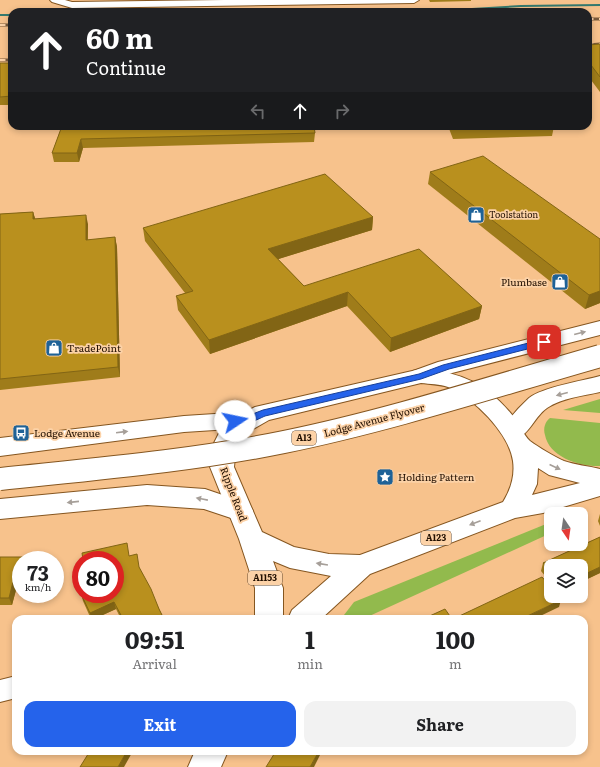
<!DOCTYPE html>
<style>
:root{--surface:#fff;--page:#f2f2f2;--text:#202124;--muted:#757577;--accent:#2563eb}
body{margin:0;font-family:Literata,serif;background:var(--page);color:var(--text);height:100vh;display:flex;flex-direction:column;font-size:15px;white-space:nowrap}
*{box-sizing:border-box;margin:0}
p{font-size:13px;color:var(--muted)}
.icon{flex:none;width:22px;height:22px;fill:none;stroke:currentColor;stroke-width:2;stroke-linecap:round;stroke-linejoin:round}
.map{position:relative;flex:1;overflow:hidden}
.drawer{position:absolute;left:12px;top:615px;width:576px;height:140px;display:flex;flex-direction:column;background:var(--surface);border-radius:12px;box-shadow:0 2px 6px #0003}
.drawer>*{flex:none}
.hud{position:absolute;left:8px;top:8px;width:584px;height:122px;border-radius:12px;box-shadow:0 2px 6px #0003;background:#202124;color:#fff;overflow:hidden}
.needle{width:26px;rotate:167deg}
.tools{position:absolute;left:544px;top:507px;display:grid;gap:8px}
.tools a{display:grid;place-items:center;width:44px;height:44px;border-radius:8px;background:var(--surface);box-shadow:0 2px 6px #0003;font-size:20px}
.speed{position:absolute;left:12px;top:551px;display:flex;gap:8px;font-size:20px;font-weight:700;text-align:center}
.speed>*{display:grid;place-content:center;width:52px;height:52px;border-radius:50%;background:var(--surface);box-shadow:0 2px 6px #0003;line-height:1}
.speed small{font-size:10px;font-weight:400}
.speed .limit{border:6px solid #d22;background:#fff;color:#111}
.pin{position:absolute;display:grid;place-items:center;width:34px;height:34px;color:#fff;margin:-17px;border-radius:8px;box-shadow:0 2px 6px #0006}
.me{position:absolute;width:44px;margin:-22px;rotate:79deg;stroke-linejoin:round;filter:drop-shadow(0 0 3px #0008)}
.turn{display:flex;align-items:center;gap:14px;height:84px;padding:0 12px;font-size:18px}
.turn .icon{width:52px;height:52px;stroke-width:2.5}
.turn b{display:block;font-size:28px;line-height:34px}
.lanes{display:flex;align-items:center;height:38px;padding:0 12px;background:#0003;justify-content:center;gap:20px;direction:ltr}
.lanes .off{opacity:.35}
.eta{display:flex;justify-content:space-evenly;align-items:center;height:68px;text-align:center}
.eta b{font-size:24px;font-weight:700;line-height:28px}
.cta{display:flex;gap:8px;margin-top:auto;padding:8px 12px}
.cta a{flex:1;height:46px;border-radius:12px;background:var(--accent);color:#fff;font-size:16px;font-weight:700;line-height:46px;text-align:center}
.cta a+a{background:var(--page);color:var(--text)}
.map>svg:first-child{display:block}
.green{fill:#92ba4d}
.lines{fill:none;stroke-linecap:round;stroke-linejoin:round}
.stream{fill:#34796e;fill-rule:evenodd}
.minor-casing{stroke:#855620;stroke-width:2}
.primary-casing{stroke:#855620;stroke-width:2}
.trunk-casing{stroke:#855620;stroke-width:2}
.minor{fill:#fff;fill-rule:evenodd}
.primary{fill:#fff;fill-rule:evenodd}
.trunk{fill:#fff;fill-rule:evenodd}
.rail-casing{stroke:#7b5b3b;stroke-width:3}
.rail{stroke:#fcd2a7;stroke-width:2;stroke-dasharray:5.5;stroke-linecap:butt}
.trunk-bridge-casing{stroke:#855620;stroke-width:24;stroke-linecap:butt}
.trunk-bridge{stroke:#fff;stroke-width:22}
.wall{fill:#9f7c1a}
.shaded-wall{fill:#826515}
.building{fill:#b9901e;stroke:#826515}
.oneway{fill:#a69f99}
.route{fill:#2563eb;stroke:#184099}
.labels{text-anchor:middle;stroke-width:3.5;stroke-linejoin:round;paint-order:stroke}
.far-poi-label{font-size:9px;fill:#210f00;stroke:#fcd2a7;text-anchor:start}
.shield{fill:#fcd2a7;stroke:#634a32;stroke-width:1}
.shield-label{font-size:9px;font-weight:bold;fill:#210f00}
.poi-label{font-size:10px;fill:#210f00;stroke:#fcd2a7;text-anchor:start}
.street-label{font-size:10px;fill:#210f00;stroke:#fcd2a7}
</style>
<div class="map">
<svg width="600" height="767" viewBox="0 0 600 767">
<rect width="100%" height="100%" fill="#f7c28c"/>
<g class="green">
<path d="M600 399V413L563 410Z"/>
<path d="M550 418 600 423V466C580 467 549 457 545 435 543 428 545 422 550 418Z"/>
<path d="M551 522V533L365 618 344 615 354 602Z"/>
</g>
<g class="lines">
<g class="stream">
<path d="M600 4V6L521 7 455 11 284 12 286 11 455 9 521 5Z"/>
<rect x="0" y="14" width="12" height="2"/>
</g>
<g class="minor-casing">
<g id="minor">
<path d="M50 0H65L72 2 224 0H419L414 3 72 8 52 2Z"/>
<path d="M16 676V698L0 702V680Z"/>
</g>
</g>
<g class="primary-casing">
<g id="primary">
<path d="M421 369C462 372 487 384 513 416 518 422 524 436 530 441 538 447 555 457 564 461 575 465 589 466 600 469V496L543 513 515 518 370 574 321 619H288L292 610 331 576 290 568 273 561 283 588V619H255V588L239 539 210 467 212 447 219 433 229 421 255 407ZM421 383C430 384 440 384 448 387 474 398 509 433 513 461 515 476 511 489 503 502L360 555 329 554 294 547 262 532 234 467 236 447 240 439 246 433 269 420ZM538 468 549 475 580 483 532 495 537 484Z"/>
<path d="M195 751H228L221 767H188Z"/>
</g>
</g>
<g class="trunk-casing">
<g id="trunk">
<path d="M600 321V335L452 373 421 383 413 381 410 376 413 371 438 362Z"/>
<path d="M600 376V392C583 396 562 398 547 408 531 419 528 444 505 437L501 431C508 420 519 407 529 398 543 387 582 381 600 376Z"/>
<path d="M246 412 254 414 257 420 254 426 246 428 184 432 0 456V438L184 416Z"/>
<path d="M147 485 205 489 249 504 253 511 249 518 240 521 204 509 147 505 0 519V499Z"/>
</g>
</g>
<use href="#minor" class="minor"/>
<use href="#primary" class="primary"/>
<use href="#trunk" class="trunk"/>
<g class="rail-casing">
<g id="rail">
<path d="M588 19H600"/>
<path d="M0 25H12"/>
<path d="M588 45 600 44"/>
<path d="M0 60H12"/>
</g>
</g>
<use href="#rail" class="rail"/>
<g class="trunk-bridge-casing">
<path id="trunk-bridge" d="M0 479C95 469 191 461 284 442 391 420 495 386 600 356"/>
</g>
<use href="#trunk-bridge" class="trunk-bridge"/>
</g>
<g class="wall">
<path d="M429 0H471V1L430 2Z"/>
<path d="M600 44V92L588 76V45Z"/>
<rect x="0" y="63" width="12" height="42"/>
<path d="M62 126 315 133 314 142 83 148 79 162H54L52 153Z"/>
<path d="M448 126H554L552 136 453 139Z"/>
<path d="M430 172 600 239V303L585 309 428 184Z"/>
<path d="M33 212 35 219 88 224V240L115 237 117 247 120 377 0 390V214Z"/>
<path d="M373 217 372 230 278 259 304 286 482 306 479 319 390 352 347 306 210 354 178 310 176 296 185 293 145 241 143 228Z"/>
<path d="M600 514V526L598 521Z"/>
<path d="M600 537V573L581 582 551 566V583L541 571 543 563Z"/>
<path d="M130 556 139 567 164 619H121L116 609 94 619H91L83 601 81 594H115Z"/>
<path d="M0 557H45L46 560H21V590H16L12 605H0Z"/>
</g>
<g class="shaded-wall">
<path d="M81 139 83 148 79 162 77 153Z"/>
<path d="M33 212 36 221 33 219Z"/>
<path d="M86 215 88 224 87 250 86 240Z"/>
<path d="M373 217 372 230 269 262 268 249Z"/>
<path d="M115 237 117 247 120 377 118 367Z"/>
<path d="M600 291V303L585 309 589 295Z"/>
<path d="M348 292 347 306 210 354 209 340Z"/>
<path d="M482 306 479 319 390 352 391 338Z"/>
<path d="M600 567V573L581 582V576Z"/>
<path d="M13 582 16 590 12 605 9 598Z"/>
<path d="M561 600 559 607 534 619H521Z"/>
<path d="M114 602 116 609 94 619H91L90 613Z"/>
<path d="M127 751H133L124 767H118Z"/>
<path d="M319 751H322L314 767H310Z"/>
</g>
<g class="building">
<path d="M600 44V77L588 61V45Z"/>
<path d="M0 63H12V96L0 97Z"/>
<path d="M62 126H314L315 133 81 139 77 153H52Z"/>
<path d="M454 126H483L455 127Z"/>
<path d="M483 156 600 239V291L589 295 430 172Z"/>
<path d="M325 174 373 217 268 249 304 286 419 249 482 306 391 338 348 292 209 340 176 296 193 291 143 228Z"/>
<path d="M33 212V219L86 215V240L115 237 118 367 0 379V214Z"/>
<path d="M600 537V567L581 576V566H551V572L543 563Z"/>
<path d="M127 543 129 556 137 554 139 567 151 589 159 609 164 619H123L114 602 90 613 81 594H115V560H83L82 553Z"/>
<path d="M0 557H45L44 560H21V582H13L9 598H0Z"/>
<path d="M80 566H81V576Z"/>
<path d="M542 577 551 587V596H558L561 600 521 619H453Z"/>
<path d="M445 609 452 619H423Z"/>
<path d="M90 751H127L118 767H80Z"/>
<path d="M276 751H319L310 767H266Z"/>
</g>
<defs><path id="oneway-solid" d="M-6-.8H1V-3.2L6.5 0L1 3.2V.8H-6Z"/></defs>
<g class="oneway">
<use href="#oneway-solid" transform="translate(580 333) rotate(-14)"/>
<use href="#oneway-solid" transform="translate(562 394) rotate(165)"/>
<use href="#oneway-solid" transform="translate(122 432) rotate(-7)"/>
<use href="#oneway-solid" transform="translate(555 467) rotate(25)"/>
<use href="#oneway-solid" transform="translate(202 499) rotate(-169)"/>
<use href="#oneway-solid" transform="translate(73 502) rotate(174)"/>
<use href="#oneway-solid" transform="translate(475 523) rotate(159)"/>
<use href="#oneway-solid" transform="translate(322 564) rotate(-171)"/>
</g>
<path class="route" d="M544 339 548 342 547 344 449 369 421 379 265 416C256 420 238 430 231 421L232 418 245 417 263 410 419 374 443 365Z"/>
<defs>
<g id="shop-square" transform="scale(0.9)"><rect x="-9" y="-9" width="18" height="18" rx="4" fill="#1e6297" stroke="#fcd2a7"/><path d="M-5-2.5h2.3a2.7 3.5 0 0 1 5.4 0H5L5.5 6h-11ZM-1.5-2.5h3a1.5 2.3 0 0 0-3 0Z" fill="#fff"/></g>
<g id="bus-square" transform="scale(0.9)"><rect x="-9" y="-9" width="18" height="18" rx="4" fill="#1e6297" stroke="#fcd2a7"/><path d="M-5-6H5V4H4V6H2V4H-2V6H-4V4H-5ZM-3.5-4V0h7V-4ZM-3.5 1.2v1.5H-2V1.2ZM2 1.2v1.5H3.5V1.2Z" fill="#fff"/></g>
<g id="sight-square" transform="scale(0.9)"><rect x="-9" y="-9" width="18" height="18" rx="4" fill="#1e6297" stroke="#fcd2a7"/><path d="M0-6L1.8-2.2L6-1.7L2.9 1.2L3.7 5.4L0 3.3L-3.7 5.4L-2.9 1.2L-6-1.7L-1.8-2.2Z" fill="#fff"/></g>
</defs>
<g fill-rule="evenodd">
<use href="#shop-square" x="476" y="215"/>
<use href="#shop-square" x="560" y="282"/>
<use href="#shop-square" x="54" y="348"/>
<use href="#bus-square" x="21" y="433"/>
<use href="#sight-square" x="385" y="477"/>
</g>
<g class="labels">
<g class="far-poi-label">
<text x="489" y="218">Toolstation</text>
</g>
<g class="shield">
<rect x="292" y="431" width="24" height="14" rx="3"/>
<rect x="421" y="531" width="30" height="14" rx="3"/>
<rect x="248" y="571" width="34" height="14" rx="3"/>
</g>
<g class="shield-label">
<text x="304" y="441">A13</text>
<text x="436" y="541">A123</text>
<text x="265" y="581">A1153</text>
</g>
<g class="poi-label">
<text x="547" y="286" text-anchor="end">Plumbase</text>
<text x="67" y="352">TradePoint</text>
<text x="34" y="437">Lodge Avenue</text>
<text x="398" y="481">Holding Pattern</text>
</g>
<g class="street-label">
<text transform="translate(374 420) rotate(-15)" y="4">Lodge Avenue Flyover</text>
<text transform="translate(234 494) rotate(69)" y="4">Ripple Road</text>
</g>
</g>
</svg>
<div class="tools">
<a><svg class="needle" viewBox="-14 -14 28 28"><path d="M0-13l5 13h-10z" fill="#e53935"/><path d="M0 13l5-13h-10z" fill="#757577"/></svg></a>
<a><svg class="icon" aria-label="layers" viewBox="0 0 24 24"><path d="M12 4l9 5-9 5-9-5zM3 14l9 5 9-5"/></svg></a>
</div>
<div class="speed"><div>73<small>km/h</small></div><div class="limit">80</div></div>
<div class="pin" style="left:544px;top:342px;background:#d93025"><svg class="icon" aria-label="arrive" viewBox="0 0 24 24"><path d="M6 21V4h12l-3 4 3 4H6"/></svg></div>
<svg class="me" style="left:235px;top:421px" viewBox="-20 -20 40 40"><circle r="19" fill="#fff"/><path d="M0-13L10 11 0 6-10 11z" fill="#2563eb"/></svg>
<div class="hud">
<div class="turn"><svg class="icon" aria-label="ahead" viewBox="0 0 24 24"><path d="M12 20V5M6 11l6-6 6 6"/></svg><div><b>60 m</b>Continue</div></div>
<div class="lanes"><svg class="icon off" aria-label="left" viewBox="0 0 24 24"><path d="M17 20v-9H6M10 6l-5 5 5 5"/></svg><svg class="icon" aria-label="ahead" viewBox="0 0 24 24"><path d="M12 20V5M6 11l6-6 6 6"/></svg><svg class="icon off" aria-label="right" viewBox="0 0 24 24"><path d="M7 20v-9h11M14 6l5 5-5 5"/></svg></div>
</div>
<section class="drawer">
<div class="eta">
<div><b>09:51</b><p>Arrival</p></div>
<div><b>1</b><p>min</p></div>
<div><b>100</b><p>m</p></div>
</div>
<div class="cta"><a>Exit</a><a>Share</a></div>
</section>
</div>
